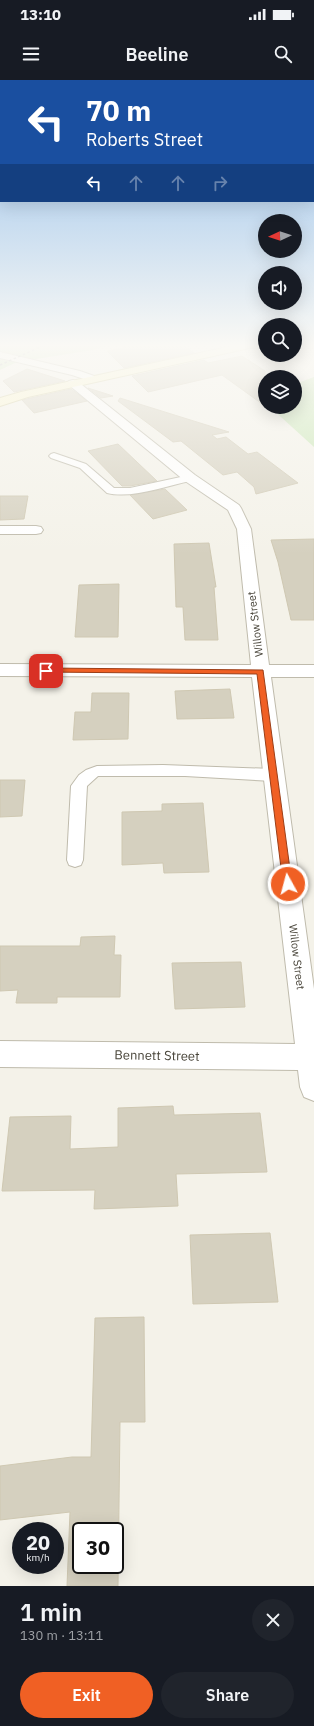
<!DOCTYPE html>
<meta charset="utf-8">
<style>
:root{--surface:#171b24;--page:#20242c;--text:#f1f3f6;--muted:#9ea1a6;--accent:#f06024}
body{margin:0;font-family:"IBM Plex Sans",sans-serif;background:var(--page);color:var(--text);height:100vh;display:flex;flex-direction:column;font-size:15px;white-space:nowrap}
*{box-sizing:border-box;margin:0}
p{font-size:13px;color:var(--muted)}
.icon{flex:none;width:22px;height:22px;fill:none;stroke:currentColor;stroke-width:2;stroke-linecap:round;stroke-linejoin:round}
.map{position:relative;height:1506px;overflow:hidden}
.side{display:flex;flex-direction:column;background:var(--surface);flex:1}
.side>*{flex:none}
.hud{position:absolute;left:0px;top:0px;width:314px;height:122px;box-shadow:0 4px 16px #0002;background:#1a4fa0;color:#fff;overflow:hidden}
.needle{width:26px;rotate:267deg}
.tools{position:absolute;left:258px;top:134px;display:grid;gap:8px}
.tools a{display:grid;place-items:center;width:44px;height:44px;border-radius:50%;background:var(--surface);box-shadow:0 4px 16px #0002;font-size:20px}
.speed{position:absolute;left:12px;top:1442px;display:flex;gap:8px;font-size:20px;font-weight:700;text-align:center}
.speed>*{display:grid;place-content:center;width:52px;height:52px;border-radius:50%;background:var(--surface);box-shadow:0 4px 16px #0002;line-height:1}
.speed small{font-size:10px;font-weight:400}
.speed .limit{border:2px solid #111;border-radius:6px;background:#fff;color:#111}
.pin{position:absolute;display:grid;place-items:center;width:34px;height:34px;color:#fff;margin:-17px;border-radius:8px;box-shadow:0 2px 6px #0006}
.me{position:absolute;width:44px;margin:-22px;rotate:353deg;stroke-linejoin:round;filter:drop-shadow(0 0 3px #0008)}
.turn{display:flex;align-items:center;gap:14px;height:84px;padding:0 20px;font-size:18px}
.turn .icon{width:52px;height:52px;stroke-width:2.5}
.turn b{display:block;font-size:28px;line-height:34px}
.lanes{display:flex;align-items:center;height:38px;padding:0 20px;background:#0003;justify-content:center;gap:20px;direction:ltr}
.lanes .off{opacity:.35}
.round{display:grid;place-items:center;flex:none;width:42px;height:42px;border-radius:21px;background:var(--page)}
.headline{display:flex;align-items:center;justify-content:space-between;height:68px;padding:0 20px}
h1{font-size:24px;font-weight:600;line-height:30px}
.primary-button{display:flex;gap:8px;margin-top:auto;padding:8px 20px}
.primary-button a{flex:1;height:46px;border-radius:24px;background:var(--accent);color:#fff;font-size:16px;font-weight:600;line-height:46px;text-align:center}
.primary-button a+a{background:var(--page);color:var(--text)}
.status{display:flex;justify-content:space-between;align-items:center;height:28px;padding:0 20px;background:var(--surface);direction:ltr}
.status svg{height:11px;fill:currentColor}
header{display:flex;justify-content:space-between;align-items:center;height:52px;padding:0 20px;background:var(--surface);font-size:18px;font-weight:600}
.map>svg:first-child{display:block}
.green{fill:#c8e6b4}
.building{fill:#d5d0bf;stroke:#cfc8b2;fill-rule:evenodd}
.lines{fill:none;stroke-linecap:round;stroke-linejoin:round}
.service-casing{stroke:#bfbbac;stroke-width:2}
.minor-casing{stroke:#bfbbac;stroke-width:2}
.secondary-casing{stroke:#d1cb9a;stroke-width:2}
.service{fill:#fff;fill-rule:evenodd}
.minor{fill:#fff;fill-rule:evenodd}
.secondary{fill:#fcf7cb;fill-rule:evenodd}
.rail{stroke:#979797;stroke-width:1.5;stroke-dasharray:2.5 2.5;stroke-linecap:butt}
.route{fill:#f06024;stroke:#9c3e17}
.labels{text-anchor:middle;stroke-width:4;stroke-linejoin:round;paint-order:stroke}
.street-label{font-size:11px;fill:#474338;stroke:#fff}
.near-street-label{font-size:13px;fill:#474338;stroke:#fff}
</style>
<div class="status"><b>13:10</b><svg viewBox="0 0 49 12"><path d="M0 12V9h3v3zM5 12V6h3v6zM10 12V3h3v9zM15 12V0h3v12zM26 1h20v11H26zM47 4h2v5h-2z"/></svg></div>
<header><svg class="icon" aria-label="menu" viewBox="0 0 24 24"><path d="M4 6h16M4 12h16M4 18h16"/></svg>Beeline<svg class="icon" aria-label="search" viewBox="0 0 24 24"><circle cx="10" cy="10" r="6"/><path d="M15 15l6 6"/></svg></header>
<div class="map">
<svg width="314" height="1506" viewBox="0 0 314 1506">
<rect width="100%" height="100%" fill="#f4f2e9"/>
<g class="green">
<path d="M0 264H113L93 270 17 282 0 290Z"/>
<path d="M314 297V367L270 327H295V304Z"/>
</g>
<g class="building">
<path d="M120 264H182L194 273 124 288 107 271 124 268Z"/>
<path d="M242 276 265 291V326L222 295 148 312 132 296 204 280 208 283Z"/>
<path d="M27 289 65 301 14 312 3 301Z"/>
<path d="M88 308 113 316 101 318Z"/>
<path d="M71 309 87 321 34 333 22 320Z"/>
<path d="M120 318 229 352 212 355 217 359 226 357 248 374 257 372 298 403 256 414 254 407 237 392 223 395 181 361 173 362 118 321Z"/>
<path d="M118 364 157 401 130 406H122L88 371Z"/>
<path d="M165 409 187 430 153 439 130 415Z"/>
<path d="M0 416H28L24 439 0 440Z"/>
<path d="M314 459V540H291L278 482 271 460Z"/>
<path d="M209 463 216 507H214L218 560H185L183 527H176L174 464Z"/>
<path d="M119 504 118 557H75L79 505Z"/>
<path d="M230 609 234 638 177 639 175 611Z"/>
<path d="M92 613H129L128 659 73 660 75 632H91Z"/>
<path d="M0 700H25L22 736 0 737Z"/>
<path d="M203 723 209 792 164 793 163 783 122 785V732L162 731V724Z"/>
<path d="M115 856 114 875H121L120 917H57V923H16L18 910 0 911V866H80L81 857Z"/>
<path d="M241 882 245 927 175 929 172 883Z"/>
<path d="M173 1026 174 1035 260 1033 267 1092 176 1094 178 1126 94 1129 95 1110 2 1111 10 1037 71 1036 70 1069 118 1067V1028Z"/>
<path d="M270 1153 278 1222 193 1224 190 1155Z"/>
<path d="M144 1237 145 1342H120L118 1506H67L70 1432 0 1440V1386L72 1377H91L95 1238ZM81 1451H115V1485H81Z"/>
</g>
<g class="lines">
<g class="service-casing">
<g id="service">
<path d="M54 373 86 384 114 408H130L190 395 195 398 190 401C167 406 131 419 107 413L80 388 51 378 49 376 51 374Z"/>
<path d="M163 685 273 689 278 691 281 695 278 699 273 701 185 696H98L87 706 83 780 81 785 75 787 69 785 67 780 71 706 79 695 86 690 97 686Z"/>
</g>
</g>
<g class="minor-casing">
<g id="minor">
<path d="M0 272 80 291 97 297 99 299 97 301 93 302 72 295 0 278Z"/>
<path d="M73 300 77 301 195 395 239 425 241 428 251 449 269 585H314V597H271L314 909V1021L304 1017 300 1007 298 990 0 987V961L295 964 252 597 0 596V584L251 585 237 449 228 430 185 401 69 305 67 303 69 301Z"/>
<path d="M0 446H36L41 447 43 450 41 453 36 454H0Z"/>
</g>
</g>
<g class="secondary-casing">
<path id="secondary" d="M241 264H259L254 267 28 317 0 326V318L21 312Z"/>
</g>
<use href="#service" class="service"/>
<use href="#minor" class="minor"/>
<use href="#secondary" class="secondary"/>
<path class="rail" d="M0 285 47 264"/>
</g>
<linearGradient id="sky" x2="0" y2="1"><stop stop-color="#8fbcea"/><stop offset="0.56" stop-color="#faf9f5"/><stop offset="1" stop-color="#faf9f5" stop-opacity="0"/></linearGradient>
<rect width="314" height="474" fill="url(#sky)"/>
<path class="route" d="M46 588 263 590 292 804 291 807H284L283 804 257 594 43 592 42 591Z"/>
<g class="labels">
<g class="street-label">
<text transform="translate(255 544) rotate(-97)" y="4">Willow Street</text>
<text transform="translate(297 877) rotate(83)" y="4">Willow Street</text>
</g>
<g class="near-street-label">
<text transform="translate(157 975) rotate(1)" y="5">Bennett Street</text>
</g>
</g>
</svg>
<div class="tools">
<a><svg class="needle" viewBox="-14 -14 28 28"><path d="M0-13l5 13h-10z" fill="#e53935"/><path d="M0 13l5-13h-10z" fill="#9ea1a6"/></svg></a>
<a><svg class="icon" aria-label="sound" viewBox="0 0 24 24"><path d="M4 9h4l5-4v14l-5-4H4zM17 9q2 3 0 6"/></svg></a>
<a><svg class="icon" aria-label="search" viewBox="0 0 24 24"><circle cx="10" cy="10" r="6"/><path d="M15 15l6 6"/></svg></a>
<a><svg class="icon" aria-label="layers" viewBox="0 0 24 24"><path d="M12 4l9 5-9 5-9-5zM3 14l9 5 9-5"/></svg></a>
</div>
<div class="speed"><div>20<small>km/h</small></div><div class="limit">30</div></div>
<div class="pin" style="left:46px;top:591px;background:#d93025"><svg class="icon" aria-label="arrive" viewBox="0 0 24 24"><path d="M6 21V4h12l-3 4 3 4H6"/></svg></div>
<svg class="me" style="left:288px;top:804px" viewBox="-20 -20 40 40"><circle r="17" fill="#f06024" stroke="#fff" stroke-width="3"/><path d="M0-11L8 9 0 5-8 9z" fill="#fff"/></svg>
<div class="hud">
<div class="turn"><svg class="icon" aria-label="left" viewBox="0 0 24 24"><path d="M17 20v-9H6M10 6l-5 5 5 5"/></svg><div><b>70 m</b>Roberts Street</div></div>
<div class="lanes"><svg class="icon" aria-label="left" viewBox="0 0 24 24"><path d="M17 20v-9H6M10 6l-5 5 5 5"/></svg><svg class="icon off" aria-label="ahead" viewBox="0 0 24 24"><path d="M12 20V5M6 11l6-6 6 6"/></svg><svg class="icon off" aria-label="ahead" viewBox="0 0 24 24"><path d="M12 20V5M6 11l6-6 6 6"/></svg><svg class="icon off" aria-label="right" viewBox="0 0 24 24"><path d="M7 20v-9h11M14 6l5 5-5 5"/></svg></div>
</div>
</div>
<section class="side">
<div class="headline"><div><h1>1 min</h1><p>130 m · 13:11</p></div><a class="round"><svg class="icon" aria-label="close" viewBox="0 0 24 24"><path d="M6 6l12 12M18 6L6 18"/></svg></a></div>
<div class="primary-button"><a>Exit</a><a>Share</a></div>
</section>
